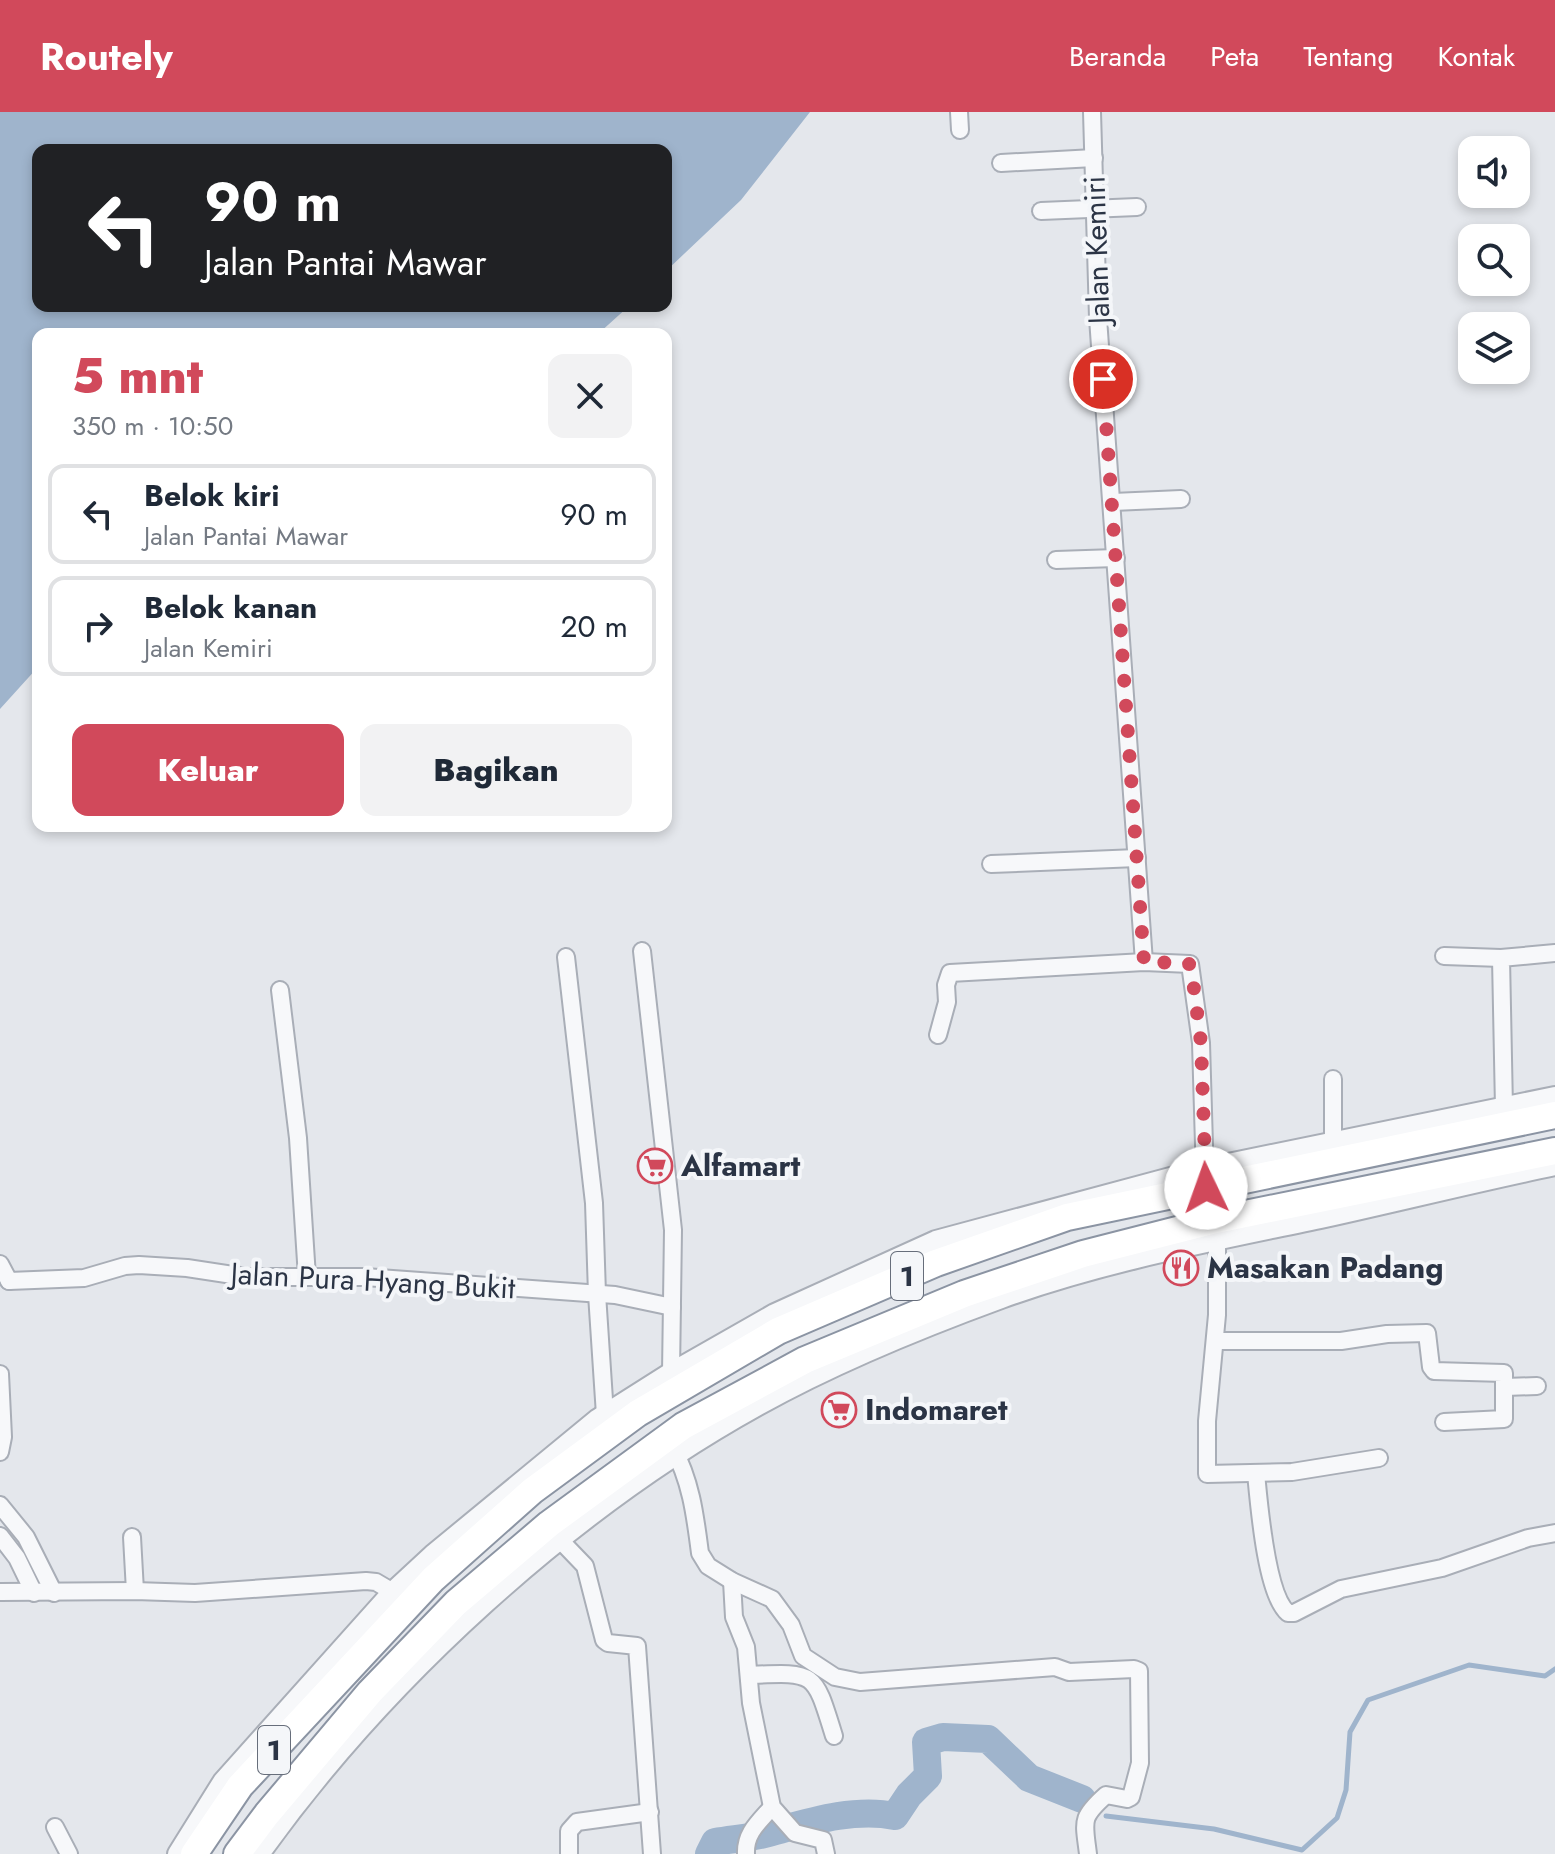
<!DOCTYPE html>
<html lang="id">
<meta charset="utf-8">
<style>
:root{--surface:#fff;--page:#f2f2f3;--text:#1f2937;--muted:#747a83;--line:#e0e1e3;--accent:#d1495b}
body{margin:0;font-family:Jost,sans-serif;background:var(--page);color:var(--text);height:100vh;display:flex;flex-direction:column;font-size:30px;white-space:nowrap}
*{box-sizing:border-box;margin:0}
p{font-size:26px;color:var(--muted)}
.icon{flex:none;width:44px;height:44px;fill:none;stroke:currentColor;stroke-width:2;stroke-linecap:round;stroke-linejoin:round}
.map{position:relative;flex:1;overflow:hidden}
.sheet{position:absolute;left:32px;top:216px;width:640px;height:504px;display:flex;flex-direction:column;background:var(--surface);border-radius:16px;box-shadow:0 4px 12px #0003}
.sheet>*{flex:none}
.hud{position:absolute;left:32px;top:32px;width:640px;height:168px;border-radius:16px;box-shadow:0 4px 12px #0003;background:#202124;color:#fff;overflow:hidden}
.tools{position:absolute;left:1458px;top:24px;display:grid;gap:16px}
.tools a{display:grid;place-items:center;width:72px;height:72px;border-radius:16px;background:var(--surface);box-shadow:0 4px 12px #0003;font-size:40px}
.pin{position:absolute;display:grid;place-items:center;width:68px;height:68px;color:#fff;margin:-34px;border:4px solid #fff;border-radius:50%;box-shadow:0 2px 8px #0007}
.me{position:absolute;width:88px;margin:-44px;rotate:357deg;stroke-linejoin:round;filter:drop-shadow(0 0 6px #0008)}
.turn{display:flex;align-items:center;gap:28px;height:168px;padding:0 40px;font-size:36px}
.turn .icon{width:104px;height:104px;stroke-width:2.5}
.turn b{display:block;font-size:56px;line-height:68px}
.round{display:grid;place-items:center;flex:none;width:84px;height:84px;border-radius:16px;background:var(--page)}
.summary{display:flex;align-items:center;justify-content:space-between;height:136px;padding:0 40px}
h1{font-size:48px;font-weight:800;line-height:60px;color:var(--accent)}
.button{display:flex;gap:16px;margin-top:auto;padding:16px 40px}
.button a{flex:1;height:92px;border-radius:16px;background:var(--accent);color:#fff;font-size:32px;font-weight:800;line-height:92px;text-align:center}
.button a+a{background:var(--page);color:var(--text)}
ul{padding:0;list-style:none}
li{display:flex;align-items:center;gap:24px;height:100px;margin:0 16px 12px;padding:0 24px;border:4px solid var(--line);border-radius:16px}
li div{flex:1}
li b{display:block;font-size:30px}
li em{font-style:normal}
header{display:flex;align-items:center;gap:48px;box-sizing:border-box;height:112px;padding:0 40px;background:var(--accent);color:#fff}
header strong{font-size:38px}
nav{display:flex;gap:44px;margin-inline-start:auto;font-size:28px}
.map>svg:first-child{display:block}
.water{fill:#9fb4cc}
.lines{fill:none;stroke-linecap:round;stroke-linejoin:round}
.stream{stroke:#9fb4cc;stroke-width:5}
.river{stroke:#9fb4cc;stroke-width:28}
.minor-casing{stroke:#a9aeb7;stroke-width:20}
.tertiary-casing{stroke:#a9aeb7;stroke-width:24}
.trunk-casing{stroke:#8b94a3;stroke-width:30}
.minor{stroke:#f7f8fa;stroke-width:16}
.tertiary{stroke:#f7f8fa;stroke-width:20}
.trunk{stroke:#fff;stroke-width:26}
.route{stroke:#d1495b;stroke-width:14;stroke-dasharray:0 25.2}
.labels{text-anchor:middle;stroke-width:8;stroke-linejoin:round;paint-order:stroke}
.shield{fill:#f4f6f9;stroke:#676e7b;stroke-width:2}
.shield-label{font-size:28px;font-weight:bold;fill:#2b3445}
.street-label{font-size:30px;fill:#2b3445;stroke:#f4f6f9}
.poi-label{font-size:30px;font-weight:bold;fill:#2b3445;stroke:#f4f6f9;text-anchor:start}
</style>
<header>
<strong>Routely</strong>
<nav><a>Beranda</a><a>Peta</a><a>Tentang</a><a>Kontak</a></nav>
</header>
<div class="map">
<svg width="1555" height="1742" viewBox="0 0 1555 1742">
<rect width="100%" height="100%" fill="#e4e7ec"/>
<path class="water" d="M0 0H810L741 88 666 159V38H38V194H629L598 222H38V555L0 597Z"/>
<g class="lines">
<path class="stream" d="M1106 1704 1214 1717 1302 1738 1337 1706 1346 1678 1350 1620 1368 1588 1469 1553 1545 1564 1555 1557"/>
<path class="river" d="M709 1742 715 1730C732 1727 749 1726 765 1722 806 1711 853 1695 895 1704L909 1683 928 1664 926 1630 943 1625 988 1627 1029 1666 1082 1687"/>
<g class="minor-casing">
<g id="minor">
<path d="M959 0 960 18"/>
<path d="M1092 0 1098 206 1144 850"/>
<path d="M1001 51 1094 46"/>
<path d="M1041 99 1137 95"/>
<path d="M1113 390 1181 387"/>
<path d="M1056 448 1116 446"/>
<path d="M991 752 1137 746"/>
<path d="M642 839 673 1118 671 1261"/>
<path d="M1444 844 1501 846"/>
<path d="M566 845 594 1091 597 1182 605 1303"/>
<path d="M280 878 298 1026 307 1165"/>
<path d="M938 923 947 890 946 873 950 861 1144 850 1190 852 1201 931 1205 1067"/>
<path d="M1333 967V1031"/>
<path d="M1504 996 1501 846 1555 841"/>
<path d="M1217 1118V1203L1207 1309V1362L1292 1360 1379 1346"/>
<path d="M0 1152 9 1169"/>
<path d="M9 1169 84 1166 125 1154 139 1153 187 1156 246 1165H365L615 1183 672 1195"/>
<path d="M1215 1229H1341L1387 1222 1427 1221 1431 1255 1434 1259 1504 1261V1307L1444 1310"/>
<path d="M0 1262 3 1325 0 1340"/>
<path d="M1505 1275 1537 1274"/>
<path d="M672 1334C691 1369 695 1402 700 1441L708 1454 732 1469 772 1487 791 1513 803 1544 835 1565 860 1570 1055 1555 1069 1560 1134 1557 1139 1559 1140 1651 1131 1685 1127 1687 1106 1683C1080 1706 1084 1709 1088 1742"/>
<path d="M1256 1361C1259 1392 1266 1483 1288 1501H1294L1341 1477 1442 1456 1528 1426 1555 1421"/>
<path d="M0 1393 26 1425 54 1481"/>
<path d="M0 1424 17 1446 34 1481"/>
<path d="M132 1425 135 1479"/>
<path d="M560 1428 585 1454 604 1528 608 1531 637 1534 652 1742"/>
<path d="M732 1469 734 1505 746 1535 751 1591 772 1695 795 1721 823 1728 826 1742"/>
<path d="M0 1480 135 1479 195 1481 366 1469 376 1470 393 1480"/>
<path d="M749 1563C816 1560 814 1559 834 1624"/>
<path d="M55 1715 69 1742"/>
<path d="M569 1742V1719L577 1710 650 1700"/>
<path d="M746 1742C745 1721 759 1710 772 1695"/>
</g>
</g>
<g class="tertiary-casing">
<g id="tertiary">
<path d="M178 1742 223 1670 393 1480 433 1443 597 1308 668 1263 775 1202 936 1129 1204 1057 1555 985"/>
<path d="M259 1742C384 1567 570 1397 758 1293 835 1250 919 1216 1001 1186 1106 1148 1217 1128 1325 1105 1402 1088 1478 1069 1555 1053"/>
</g>
</g>
<g class="trunk-casing">
<g id="trunk">
<path d="M194 1742 240 1674 433 1467 532 1379 638 1301 778 1219 936 1151 1067 1105 1555 1003"/>
<path d="M237 1742 267 1702 370 1580 456 1491 549 1412 683 1314 805 1248 964 1182 1083 1142 1216 1108 1555 1039"/>
</g>
</g>
<use href="#minor" class="minor"/>
<use href="#tertiary" class="tertiary"/>
<use href="#trunk" class="trunk"/>
</g>
<g class="lines">
<path class="route" d="M1103 267 1144 850 1188 851 1191 854 1201 931 1206 1076"/>
</g>
<defs>
<g id="supermarket-ring" transform="scale(1.8)"><circle r="9.5" fill="#f4f6f9" stroke="#d1495b" stroke-width="1.5"/><path d="M-6-5.5h2.5l.6 2H6L4.5 2H-2.5L-4.4-4H-6ZM-1.5 3.2a1.3 1.3 0 1 0 .1 0ZM3 3.2a1.3 1.3 0 1 0 .1 0Z" fill="#d1495b"/></g>
<g id="restaurant-ring" transform="scale(1.8)"><circle r="9.5" fill="#f4f6f9" stroke="#d1495b" stroke-width="1.5"/><path d="M-5-6h1v4h1v-4h1v4h1v-4h1v5L-1.5 .5V6h-2V.5L-5-1ZM5-6V6H3V1.5H1.5Q1.5-4 5-6Z" fill="#d1495b"/></g>
</defs>
<g fill-rule="evenodd">
<use href="#supermarket-ring" x="655" y="1054"/>
<use href="#restaurant-ring" x="1181" y="1156"/>
<use href="#supermarket-ring" x="839" y="1298"/>
</g>
<g class="labels">
<g class="shield">
<rect x="891" y="1140" width="32" height="48" rx="6"/>
<rect x="258" y="1614" width="32" height="48" rx="6"/>
</g>
<g class="shield-label">
<text x="907" y="1174">1</text>
<text x="274" y="1648">1</text>
</g>
<g class="street-label">
<text transform="translate(1097 138) rotate(-92)" y="10">Jalan Kemiri</text>
<text transform="translate(373 1169) rotate(3)" y="10">Jalan Pura Hyang Bukit</text>
</g>
<g class="poi-label">
<text x="681" y="1064">Alfamart</text>
<text x="1207" y="1166">Masakan Padang</text>
<text x="865" y="1308">Indomaret</text>
</g>
</g>
</svg>
<div class="tools">
<a><svg class="icon" aria-label="sound" viewBox="0 0 24 24"><path d="M4 9h4l5-4v14l-5-4H4zM17 9q2 3 0 6"/></svg></a>
<a><svg class="icon" aria-label="search" viewBox="0 0 24 24"><circle cx="10" cy="10" r="6"/><path d="M15 15l6 6"/></svg></a>
<a><svg class="icon" aria-label="layers" viewBox="0 0 24 24"><path d="M12 4l9 5-9 5-9-5zM3 14l9 5 9-5"/></svg></a>
</div>
<div class="pin" style="left:1103px;top:267px;background:#d93025"><svg class="icon" aria-label="arrive" viewBox="0 0 24 24"><path d="M6 21V4h12l-3 4 3 4H6"/></svg></div>
<svg class="me" style="left:1206px;top:1076px" viewBox="-20 -20 40 40"><circle r="19" fill="#fff"/><path d="M0-13L10 11 0 6-10 11z" fill="#d1495b"/></svg>
<div class="hud">
<div class="turn"><svg class="icon" aria-label="left" viewBox="0 0 24 24"><path d="M17 20v-9H6M10 6l-5 5 5 5"/></svg><div><b>90 m</b>Jalan Pantai Mawar</div></div>
</div>
<section class="sheet">
<div class="summary"><div><h1>5 mnt</h1><p>350 m · 10:50</p></div><a class="round"><svg class="icon" aria-label="close" viewBox="0 0 24 24"><path d="M6 6l12 12M18 6L6 18"/></svg></a></div>
<ul>
<li><svg class="icon" aria-label="left" viewBox="0 0 24 24"><path d="M17 20v-9H6M10 6l-5 5 5 5"/></svg><div><b>Belok kiri</b><p>Jalan Pantai Mawar</p></div><em>90 m</em></li>
<li><svg class="icon" aria-label="right" viewBox="0 0 24 24"><path d="M7 20v-9h11M14 6l5 5-5 5"/></svg><div><b>Belok kanan</b><p>Jalan Kemiri</p></div><em>20 m</em></li>
</ul>
<div class="button"><a>Keluar</a><a>Bagikan</a></div>
</section>
</div>
